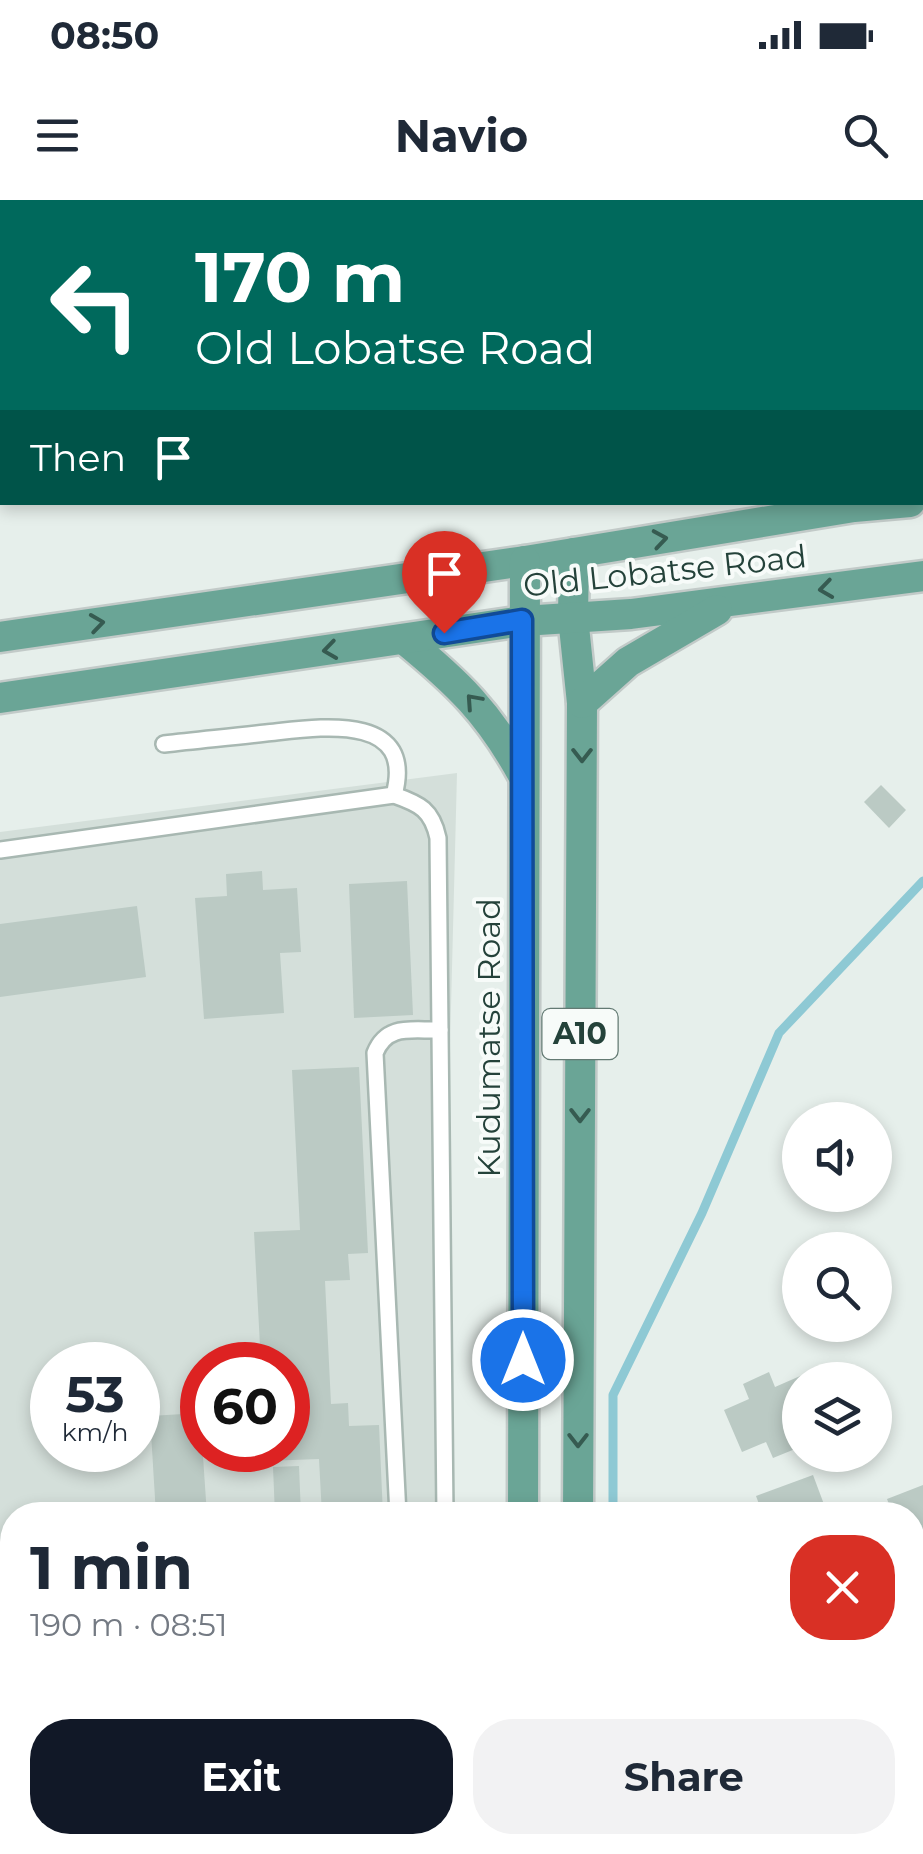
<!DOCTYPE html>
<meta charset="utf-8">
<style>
:root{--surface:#fff;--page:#f2f2f3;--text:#1f2937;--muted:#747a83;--accent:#111827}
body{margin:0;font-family:Montserrat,sans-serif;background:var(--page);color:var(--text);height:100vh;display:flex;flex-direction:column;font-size:38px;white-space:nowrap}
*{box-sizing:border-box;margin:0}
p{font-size:32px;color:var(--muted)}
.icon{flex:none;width:55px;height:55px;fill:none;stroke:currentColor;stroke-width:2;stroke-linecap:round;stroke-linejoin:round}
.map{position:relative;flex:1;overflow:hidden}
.details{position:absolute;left:0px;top:1302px;width:925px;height:352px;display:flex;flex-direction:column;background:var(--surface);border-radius:40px 40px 0 0;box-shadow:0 5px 15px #0003}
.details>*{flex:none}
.banner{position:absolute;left:0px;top:0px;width:925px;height:305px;box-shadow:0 5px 15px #0003;background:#00695c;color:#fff;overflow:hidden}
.buttons{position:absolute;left:782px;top:902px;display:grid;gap:20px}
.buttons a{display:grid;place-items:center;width:110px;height:110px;border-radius:50%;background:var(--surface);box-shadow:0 5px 15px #0003;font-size:50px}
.speed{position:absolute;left:30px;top:1142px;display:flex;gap:20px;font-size:50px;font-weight:700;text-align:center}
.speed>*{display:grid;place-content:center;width:130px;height:130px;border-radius:50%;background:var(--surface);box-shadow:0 5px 15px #0003;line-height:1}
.speed small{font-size:25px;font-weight:400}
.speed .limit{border:15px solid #d22;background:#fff;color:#111}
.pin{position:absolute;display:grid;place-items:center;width:85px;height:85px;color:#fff;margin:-102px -42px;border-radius:50% 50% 50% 0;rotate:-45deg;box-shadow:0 0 10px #0007}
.pin .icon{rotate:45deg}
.me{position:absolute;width:110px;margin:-55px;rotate:0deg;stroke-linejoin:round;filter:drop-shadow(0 0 8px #0008)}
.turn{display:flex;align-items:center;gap:35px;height:210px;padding:0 30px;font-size:45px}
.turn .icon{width:130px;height:130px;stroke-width:2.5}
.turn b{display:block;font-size:70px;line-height:85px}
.then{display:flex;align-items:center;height:95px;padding:0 30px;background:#0003;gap:20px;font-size:38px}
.round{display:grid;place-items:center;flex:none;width:105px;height:105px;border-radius:40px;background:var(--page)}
.headline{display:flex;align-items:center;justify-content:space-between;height:170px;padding:0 30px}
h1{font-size:60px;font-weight:700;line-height:75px}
.cta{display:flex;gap:20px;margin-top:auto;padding:20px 30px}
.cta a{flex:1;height:115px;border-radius:40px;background:var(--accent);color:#fff;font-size:40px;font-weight:700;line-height:115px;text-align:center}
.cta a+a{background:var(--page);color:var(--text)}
.status{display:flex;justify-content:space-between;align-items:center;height:70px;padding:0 50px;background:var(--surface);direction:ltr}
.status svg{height:28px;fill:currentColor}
header{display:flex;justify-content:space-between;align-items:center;height:130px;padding:0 30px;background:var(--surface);font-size:45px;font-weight:700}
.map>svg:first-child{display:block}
.built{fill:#d4dfda;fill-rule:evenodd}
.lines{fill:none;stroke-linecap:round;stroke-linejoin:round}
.stream{stroke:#8ec9d4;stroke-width:9}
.building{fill:#bbcac4}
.service-casing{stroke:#a8b8b2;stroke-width:20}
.primary-casing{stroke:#c2cac8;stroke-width:35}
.service{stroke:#fff;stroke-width:15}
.primary{stroke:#6aa596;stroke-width:30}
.oneway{stroke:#365b51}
.route-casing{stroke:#114b97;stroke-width:25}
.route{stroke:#1a73e8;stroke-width:18}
.labels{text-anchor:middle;stroke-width:8;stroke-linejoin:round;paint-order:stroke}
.shield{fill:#f7fbf9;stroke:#637a73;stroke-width:2.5}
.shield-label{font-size:30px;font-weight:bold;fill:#24423a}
.street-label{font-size:32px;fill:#24423a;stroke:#f7fbf9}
</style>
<div class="status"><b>08:50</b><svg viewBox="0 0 49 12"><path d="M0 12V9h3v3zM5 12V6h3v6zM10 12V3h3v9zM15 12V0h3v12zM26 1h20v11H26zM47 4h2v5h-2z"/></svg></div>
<header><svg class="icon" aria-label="menu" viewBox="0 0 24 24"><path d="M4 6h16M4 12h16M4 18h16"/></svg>Navio<svg class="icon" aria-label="search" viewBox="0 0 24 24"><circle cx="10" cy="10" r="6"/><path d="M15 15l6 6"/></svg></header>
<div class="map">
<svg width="923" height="1654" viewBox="0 0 923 1654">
<rect width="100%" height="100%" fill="#e6efeb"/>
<path class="built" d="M457 573 438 1315H12V1642H429V1654H0V632ZM52 1165H138V1250H52ZM202 1165H288V1250H202Z"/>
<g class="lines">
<g class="stream">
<path d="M613 1315V1195L702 1013 779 833 923 681"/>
<path d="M649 1642 652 1654"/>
</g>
</g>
<g class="building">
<path d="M881 585 906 610 889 628 864 602Z"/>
<path d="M262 671 263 690 297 688 301 752 280 753 284 813 204 819 195 698 227 696 226 674Z"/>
<path d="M407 681 413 815 354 818 349 684Z"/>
<path d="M137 706 146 777 0 797V724Z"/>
<path d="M359 867 368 1053 348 1054 350 1080 325 1081 331 1204 348 1203 349 1226 379 1225 383 1315H322L319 1259 265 1261V1250H288V1165H261L254 1032 300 1030 292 870Z"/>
<path d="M830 1163 838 1180H800V1233L796 1235 800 1247 773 1258 766 1242 742 1252 724 1210 749 1199 743 1184 769 1172 775 1187Z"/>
<path d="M200 1213 207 1315H156L150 1216Z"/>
<path d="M299 1266 301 1315H275L273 1267Z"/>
<path d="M813 1275 828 1315H763L756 1296Z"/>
<path d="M923 1285V1390L912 1363V1315H893L887 1299Z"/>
<path d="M913 1405 923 1433V1466L912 1470Z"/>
<path d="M923 1609V1654H850L846 1642H912V1613Z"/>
<path d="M785 1642H829L833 1652 790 1654Z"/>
</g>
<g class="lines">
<g class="service-casing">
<g id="service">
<path d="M164 544C198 540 232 537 266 533 315 528 417 510 394 595"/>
<path d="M0 650 394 595C420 604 432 610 438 638L445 1315"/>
<path d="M398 1315 375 853C387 823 413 831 440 830"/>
<path d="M448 1642V1654"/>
</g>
</g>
<g class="primary-casing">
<g id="primary">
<path d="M574 353 573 417 582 503 578 1315"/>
<path d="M0 437 525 361 854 307 910 302"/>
<path d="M404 439C458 483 489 513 523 575"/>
<path d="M0 498 523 421 631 414 923 376"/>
<path d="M582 503 628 462 717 410"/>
<path d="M523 1315 525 361"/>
<path d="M522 1654V1642"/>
<path d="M576 1654V1642"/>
</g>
</g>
<use href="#service" class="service"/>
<use href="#primary" class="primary"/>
</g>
<defs><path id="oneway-chevron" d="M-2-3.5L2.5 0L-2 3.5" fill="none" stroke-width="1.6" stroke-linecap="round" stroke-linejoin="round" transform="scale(2.5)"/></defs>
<g class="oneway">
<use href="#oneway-chevron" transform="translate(660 339) rotate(-9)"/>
<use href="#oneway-chevron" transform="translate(826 389) rotate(172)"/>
<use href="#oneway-chevron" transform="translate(97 423) rotate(-8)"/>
<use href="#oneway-chevron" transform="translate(330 450) rotate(172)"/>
<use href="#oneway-chevron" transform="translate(473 501) rotate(-132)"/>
<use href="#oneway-chevron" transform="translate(582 555) rotate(90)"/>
<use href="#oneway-chevron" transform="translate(580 915) rotate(90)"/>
<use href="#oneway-chevron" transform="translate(578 1240) rotate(90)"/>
</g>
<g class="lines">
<g class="route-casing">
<path id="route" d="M444 433 522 420 523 1160"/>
</g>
<use href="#route" class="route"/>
</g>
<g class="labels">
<rect class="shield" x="542.5" y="809" width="75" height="50" rx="8"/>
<g class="shield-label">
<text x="580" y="844">A10</text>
</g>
<g class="street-label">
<text transform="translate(665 371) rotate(-6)" y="11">Old Lobatse Road</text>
<text transform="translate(489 838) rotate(-90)" y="11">Kudumatse Road</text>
</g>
</g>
</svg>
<div class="buttons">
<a><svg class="icon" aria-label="sound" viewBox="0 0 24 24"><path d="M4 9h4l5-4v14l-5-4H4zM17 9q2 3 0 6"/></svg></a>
<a><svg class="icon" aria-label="search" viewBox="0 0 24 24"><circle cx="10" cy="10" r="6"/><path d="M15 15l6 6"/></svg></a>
<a><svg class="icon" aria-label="layers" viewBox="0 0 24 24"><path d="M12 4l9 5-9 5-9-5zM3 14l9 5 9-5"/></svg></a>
</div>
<div class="speed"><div>53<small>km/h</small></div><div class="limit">60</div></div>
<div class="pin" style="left:444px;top:433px;background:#d93025"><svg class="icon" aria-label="arrive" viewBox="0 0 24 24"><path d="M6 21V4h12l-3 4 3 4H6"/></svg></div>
<svg class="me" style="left:523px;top:1160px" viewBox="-20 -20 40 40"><circle r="17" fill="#1a73e8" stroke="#fff" stroke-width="3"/><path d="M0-11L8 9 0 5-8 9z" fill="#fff"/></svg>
<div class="banner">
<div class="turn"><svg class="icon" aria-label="left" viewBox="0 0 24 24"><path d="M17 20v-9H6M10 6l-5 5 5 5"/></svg><div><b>170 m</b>Old Lobatse Road</div></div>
<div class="then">Then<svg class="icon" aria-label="arrive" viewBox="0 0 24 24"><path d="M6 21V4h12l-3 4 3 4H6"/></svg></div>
</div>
<section class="details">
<div class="headline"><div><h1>1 min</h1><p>190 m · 08:51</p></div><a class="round" style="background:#d93025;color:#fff"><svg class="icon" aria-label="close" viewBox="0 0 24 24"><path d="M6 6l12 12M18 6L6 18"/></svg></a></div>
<div class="cta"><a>Exit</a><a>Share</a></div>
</section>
</div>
